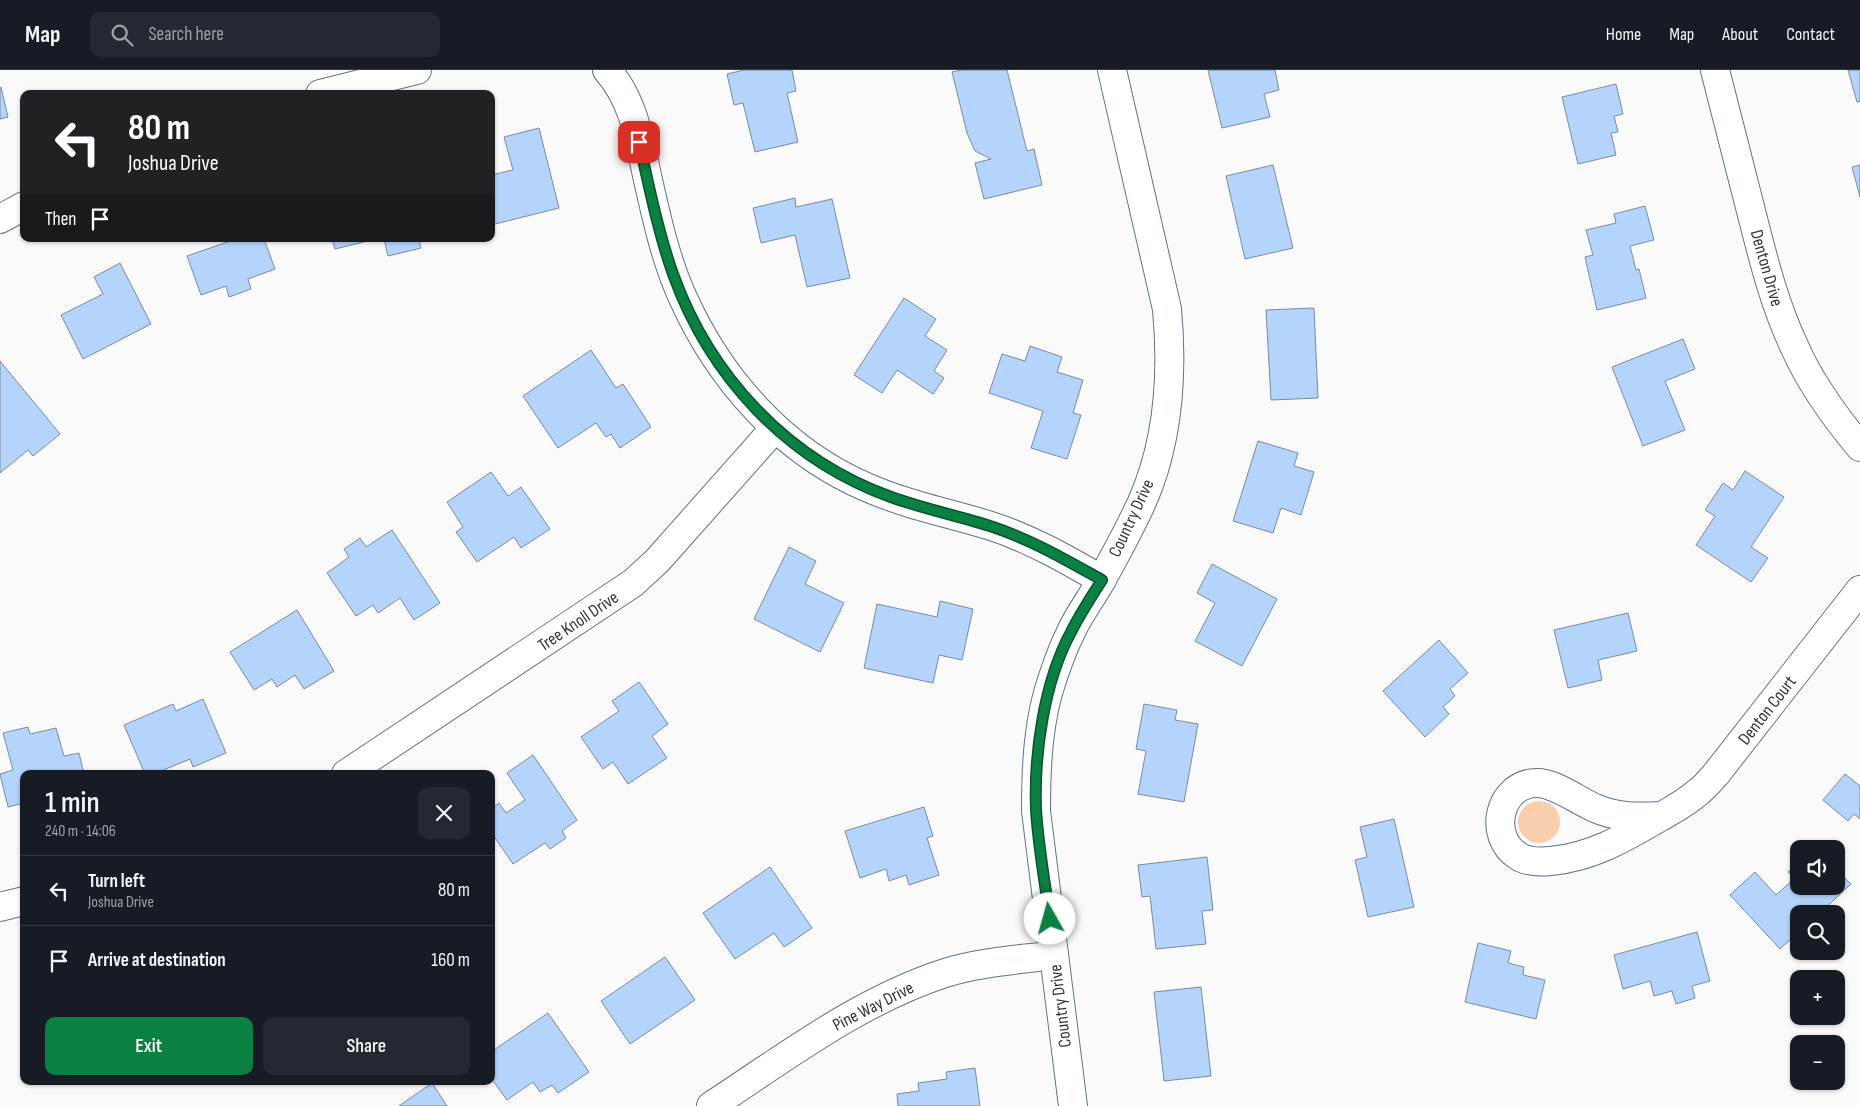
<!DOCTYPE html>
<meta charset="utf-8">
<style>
:root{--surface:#171b24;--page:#242831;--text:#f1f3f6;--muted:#9ea1a6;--line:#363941;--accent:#0b8043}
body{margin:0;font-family:"Sofia Sans Condensed",sans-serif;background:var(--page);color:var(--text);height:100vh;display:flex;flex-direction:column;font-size:19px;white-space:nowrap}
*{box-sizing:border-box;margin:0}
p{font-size:16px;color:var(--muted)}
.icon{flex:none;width:28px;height:28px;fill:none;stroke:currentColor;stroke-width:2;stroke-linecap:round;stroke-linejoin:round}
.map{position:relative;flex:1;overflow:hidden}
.drawer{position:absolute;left:20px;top:700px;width:475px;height:315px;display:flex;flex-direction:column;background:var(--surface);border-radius:10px;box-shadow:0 1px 4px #0004}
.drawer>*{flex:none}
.guide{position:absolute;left:20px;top:20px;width:475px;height:152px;border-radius:10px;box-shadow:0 1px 4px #0004;background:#202124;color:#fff;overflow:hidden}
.tools{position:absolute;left:1790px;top:770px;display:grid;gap:10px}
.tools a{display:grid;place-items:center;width:55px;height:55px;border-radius:10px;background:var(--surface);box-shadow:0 1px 4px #0004;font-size:25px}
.pin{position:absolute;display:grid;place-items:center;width:42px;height:42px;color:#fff;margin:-21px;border-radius:10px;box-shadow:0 2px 8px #0006}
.me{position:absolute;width:55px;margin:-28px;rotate:353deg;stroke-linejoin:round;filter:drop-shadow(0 0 4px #0008)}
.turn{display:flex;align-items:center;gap:18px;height:105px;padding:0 25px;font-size:22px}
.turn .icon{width:65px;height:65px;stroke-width:2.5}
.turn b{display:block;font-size:35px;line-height:42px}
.then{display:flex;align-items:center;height:48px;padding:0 25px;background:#0003;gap:10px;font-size:19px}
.round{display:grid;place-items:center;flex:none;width:52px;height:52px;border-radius:10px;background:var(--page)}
.overview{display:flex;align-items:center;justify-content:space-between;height:85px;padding:0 25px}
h1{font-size:30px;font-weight:600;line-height:38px}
.button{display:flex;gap:10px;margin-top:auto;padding:10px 25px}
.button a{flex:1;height:58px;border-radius:10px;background:var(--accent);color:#fff;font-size:20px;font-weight:600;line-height:58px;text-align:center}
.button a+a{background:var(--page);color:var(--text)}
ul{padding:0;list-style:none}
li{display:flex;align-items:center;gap:15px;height:70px;padding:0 25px;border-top:1px solid var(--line)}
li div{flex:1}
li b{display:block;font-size:19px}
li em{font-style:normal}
header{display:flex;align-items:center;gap:30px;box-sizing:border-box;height:70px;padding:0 25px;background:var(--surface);border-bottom:1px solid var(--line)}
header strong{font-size:24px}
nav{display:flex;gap:28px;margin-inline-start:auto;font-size:18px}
.search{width:350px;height:45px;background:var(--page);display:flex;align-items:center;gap:12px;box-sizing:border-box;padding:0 18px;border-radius:10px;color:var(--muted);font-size:19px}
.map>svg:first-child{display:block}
.green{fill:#f9ceac}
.building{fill:#b5d4fc;stroke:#788aa1}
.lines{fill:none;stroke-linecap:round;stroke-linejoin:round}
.minor-casing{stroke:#617287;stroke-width:30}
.minor{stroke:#fff;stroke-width:28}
.route-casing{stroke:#07532c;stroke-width:12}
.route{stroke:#0b8043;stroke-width:9}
.labels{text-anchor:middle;stroke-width:4.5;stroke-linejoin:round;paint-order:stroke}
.street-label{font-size:18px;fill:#2e363f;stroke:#fff}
</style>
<header>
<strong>Map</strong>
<div class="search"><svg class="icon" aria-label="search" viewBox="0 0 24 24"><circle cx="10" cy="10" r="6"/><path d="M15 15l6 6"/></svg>Search here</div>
<nav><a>Home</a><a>Map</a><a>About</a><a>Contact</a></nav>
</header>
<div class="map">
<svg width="1860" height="1036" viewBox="0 0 1860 1036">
<rect width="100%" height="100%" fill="#fafafa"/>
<circle class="green" cx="1539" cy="752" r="21"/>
<g class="building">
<path d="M744 0H792L796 21 787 23 798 72 755 82 743 33 734 35 727 4Z"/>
<path d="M961 0H1007L1027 81 1034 79 1042 115 984 129 975 93 991 89 975 81 967 63 952 2Z"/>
<path d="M1208 0H1275L1279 20 1264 24 1270 47 1222 58Z"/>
<path d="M1848 0H1860V31L1857 32Z"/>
<path d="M1616 14 1623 44 1614 46 1618 62 1611 63 1616 85 1578 94 1562 27Z"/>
<path d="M1 17 8 47 0 49V18Z"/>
<path d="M539 58 559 138 491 155V105L513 100 504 67Z"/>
<path d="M1273 95 1293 178 1245 189 1226 106Z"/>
<path d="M1860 95V127L1852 97Z"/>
<path d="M795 128 796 137 832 129 850 208 807 217 795 165 761 173 753 138Z"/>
<path d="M1645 136 1654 170 1630 176 1636 200 1639 199 1646 228 1597 240 1585 187 1593 185 1586 160 1616 153 1614 144Z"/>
<path d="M236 169H264L275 199 248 209 251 219 229 227 226 216 201 225 187 186Z"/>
<path d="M332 169H376L335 179Z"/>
<path d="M384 169H419L421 178 388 186Z"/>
<path d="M120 193 151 254 83 289 61 245 103 224 94 207Z"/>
<path d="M904 228 936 249 925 266 947 280 934 301 944 308 933 324 897 300 882 323 854 305Z"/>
<path d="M1314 238 1318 328 1271 330 1266 240Z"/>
<path d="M1683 269 1695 299 1665 311 1685 360 1643 376 1612 297Z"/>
<path d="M1030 276 1062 287 1057 302 1083 310 1073 343 1081 345 1067 389 1031 378 1043 341 989 323 1002 284 1025 291Z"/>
<path d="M591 280 616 318 623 314 651 357 620 378 611 364 606 367 596 353 558 378 523 326Z"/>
<path d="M0 291 60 364 33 386 28 380 0 403Z"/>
<path d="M1258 371 1298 383 1294 396 1314 402 1301 445 1281 438 1273 463 1233 451Z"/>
<path d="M1745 401 1784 427 1751 477 1768 488 1751 512 1696 475 1715 446 1705 440 1723 413 1733 420Z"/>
<path d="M491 402 508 426 521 417 550 459 521 478 514 467 477 492 456 462 463 457 447 432Z"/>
<path d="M392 460 440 533 414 550 400 528 378 543 373 535 356 546 327 503 349 487 344 479 360 468 366 477Z"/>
<path d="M789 477 816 491 805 514 844 533 820 582 754 549Z"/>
<path d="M1212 494 1277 529 1242 596 1195 571 1215 533 1197 523Z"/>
<path d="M940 531 973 539 962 590 939 585 933 613 864 598 877 534 937 547Z"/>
<path d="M297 540 334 601 304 619 295 605 277 617 272 609 254 620 230 582Z"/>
<path d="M1628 543 1637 581 1598 590 1602 610 1568 618 1554 560Z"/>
<path d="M1439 570 1468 603 1450 619 1455 626 1443 637 1449 644 1425 667 1383 621Z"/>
<path d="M639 612 668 654 652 666 667 688 628 714 613 692 603 699 581 667 619 641 612 631Z"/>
<path d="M203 629 226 683 193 697 190 689 154 704H145L124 655 173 634 176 641Z"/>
<path d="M1144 634 1177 640 1175 650 1198 654 1184 732 1138 724 1146 681 1136 679Z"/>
<path d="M28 657 30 664 56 658 64 686 79 683 84 704H24V733L8 737 0 704 13 700 3 663Z"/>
<path d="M533 685 577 750 562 761 566 768 550 779 545 773 513 794 491 762V739L499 733 506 743 525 730 507 703Z"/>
<path d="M1845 704 1860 716V749L1854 744 1848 751 1823 730Z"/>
<path d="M924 737 933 766 927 768 939 805 909 815 906 805 889 811 886 799 860 808 845 761Z"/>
<path d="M1394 749 1414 837 1368 847 1355 790 1367 787 1360 757Z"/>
<path d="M1207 787 1213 840 1202 841 1206 874 1156 879 1150 826 1142 827 1138 795Z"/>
<path d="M1799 792V816H1836V799L1851 814 1819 844H1799V862L1780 879 1730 825 1755 802 1776 825 1795 808 1788 802Z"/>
<path d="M770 797 812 858 784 877 774 863 735 889 703 843Z"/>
<path d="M1697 862 1710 911 1692 916 1695 928 1676 934 1672 921 1654 926 1650 911 1623 919 1614 885Z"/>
<path d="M1478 873 1511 881 1508 893 1524 897 1523 905 1545 910 1536 949 1465 932Z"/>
<path d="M665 887 695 930 630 974 601 931Z"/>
<path d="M1201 917 1211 1006 1164 1011 1154 922Z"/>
<path d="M548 943 589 1002 558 1023 552 1015 540 1022 533 1012 507 1030 491 1008V982Z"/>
<path d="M975 998 980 1036H898L897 1024 919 1021 918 1013 947 1009 946 1002Z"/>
<path d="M432 1013 447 1036H399Z"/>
</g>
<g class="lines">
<g class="minor-casing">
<g id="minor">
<path d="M607 0C635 32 639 70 648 110 657 150 666 191 683 228 720 310 783 381 866 417 907 435 949 443 991 456 1031 469 1066 489 1102 510"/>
<path d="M1715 0C1727 47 1739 94 1751 141 1763 188 1774 234 1795 278 1811 314 1835 347 1860 377"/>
<path d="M320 24 417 0"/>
<path d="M0 149 24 136"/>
<path d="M346 704 633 513 657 491 775 358"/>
<path d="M1662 746C1639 747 1617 748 1595 738 1578 731 1554 712 1536 713 1499 714 1487 766 1518 786 1527 792 1540 792 1551 791 1593 787 1626 767 1662 746 1674 739 1687 732 1697 723 1704 718 1710 711 1716 704L1860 520"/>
<path d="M0 837 24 831"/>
<path d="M711 1036C786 987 859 931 945 903 980 892 1018 890 1054 885"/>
<path d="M1073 1036 1036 741C1036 696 1038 649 1053 607 1058 592 1063 578 1070 564 1078 545 1092 528 1102 509 1116 484 1130 458 1142 432 1169 371 1173 304 1167 239L1112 0"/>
</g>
</g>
<use href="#minor" class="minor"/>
</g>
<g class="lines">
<g class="route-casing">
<path id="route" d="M639 72C649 116 658 162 673 204 710 307 788 390 891 427 924 439 959 446 993 457 1032 470 1066 490 1102 510 1091 527 1080 544 1071 562 1044 612 1034 683 1036 739 1038 775 1045 813 1050 849"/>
</g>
<use href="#route" class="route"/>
</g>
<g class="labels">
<g class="street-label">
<text transform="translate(1767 198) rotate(74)" y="6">Denton Drive</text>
<text transform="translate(1131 448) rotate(-65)" y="6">Country Drive</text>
<text transform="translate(578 551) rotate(-34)" y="6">Tree Knoll Drive</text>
<text transform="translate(1767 640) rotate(-52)" y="6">Denton Court</text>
<text transform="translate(873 936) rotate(-27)" y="6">Pine Way Drive</text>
<text transform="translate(1060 936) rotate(-97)" y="6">Country Drive</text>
</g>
</g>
</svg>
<div class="tools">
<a><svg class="icon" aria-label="sound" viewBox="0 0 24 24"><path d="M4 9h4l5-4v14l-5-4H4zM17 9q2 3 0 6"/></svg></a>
<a><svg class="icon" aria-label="search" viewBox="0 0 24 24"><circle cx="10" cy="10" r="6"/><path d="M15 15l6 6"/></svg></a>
<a>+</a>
<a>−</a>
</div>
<div class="pin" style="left:639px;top:72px;background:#d93025"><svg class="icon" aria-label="arrive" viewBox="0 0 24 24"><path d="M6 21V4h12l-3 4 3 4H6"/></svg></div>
<svg class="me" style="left:1050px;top:849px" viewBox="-20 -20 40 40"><circle r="19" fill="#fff"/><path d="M0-13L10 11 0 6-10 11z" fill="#0b8043"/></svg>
<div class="guide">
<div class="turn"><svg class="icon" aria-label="left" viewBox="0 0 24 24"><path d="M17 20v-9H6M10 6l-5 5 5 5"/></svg><div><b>80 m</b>Joshua Drive</div></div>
<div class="then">Then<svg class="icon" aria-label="arrive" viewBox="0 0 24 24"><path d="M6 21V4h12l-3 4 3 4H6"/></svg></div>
</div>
<section class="drawer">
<div class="overview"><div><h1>1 min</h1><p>240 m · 14:06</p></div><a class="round"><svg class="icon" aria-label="close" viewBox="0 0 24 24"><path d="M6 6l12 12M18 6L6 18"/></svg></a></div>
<ul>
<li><svg class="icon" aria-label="left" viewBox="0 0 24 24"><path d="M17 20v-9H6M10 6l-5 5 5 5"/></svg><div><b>Turn left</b><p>Joshua Drive</p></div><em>80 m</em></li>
<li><svg class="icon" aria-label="arrive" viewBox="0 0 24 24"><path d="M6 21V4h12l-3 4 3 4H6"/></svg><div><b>Arrive at destination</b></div><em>160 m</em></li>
</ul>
<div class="button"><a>Exit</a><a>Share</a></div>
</section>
</div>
